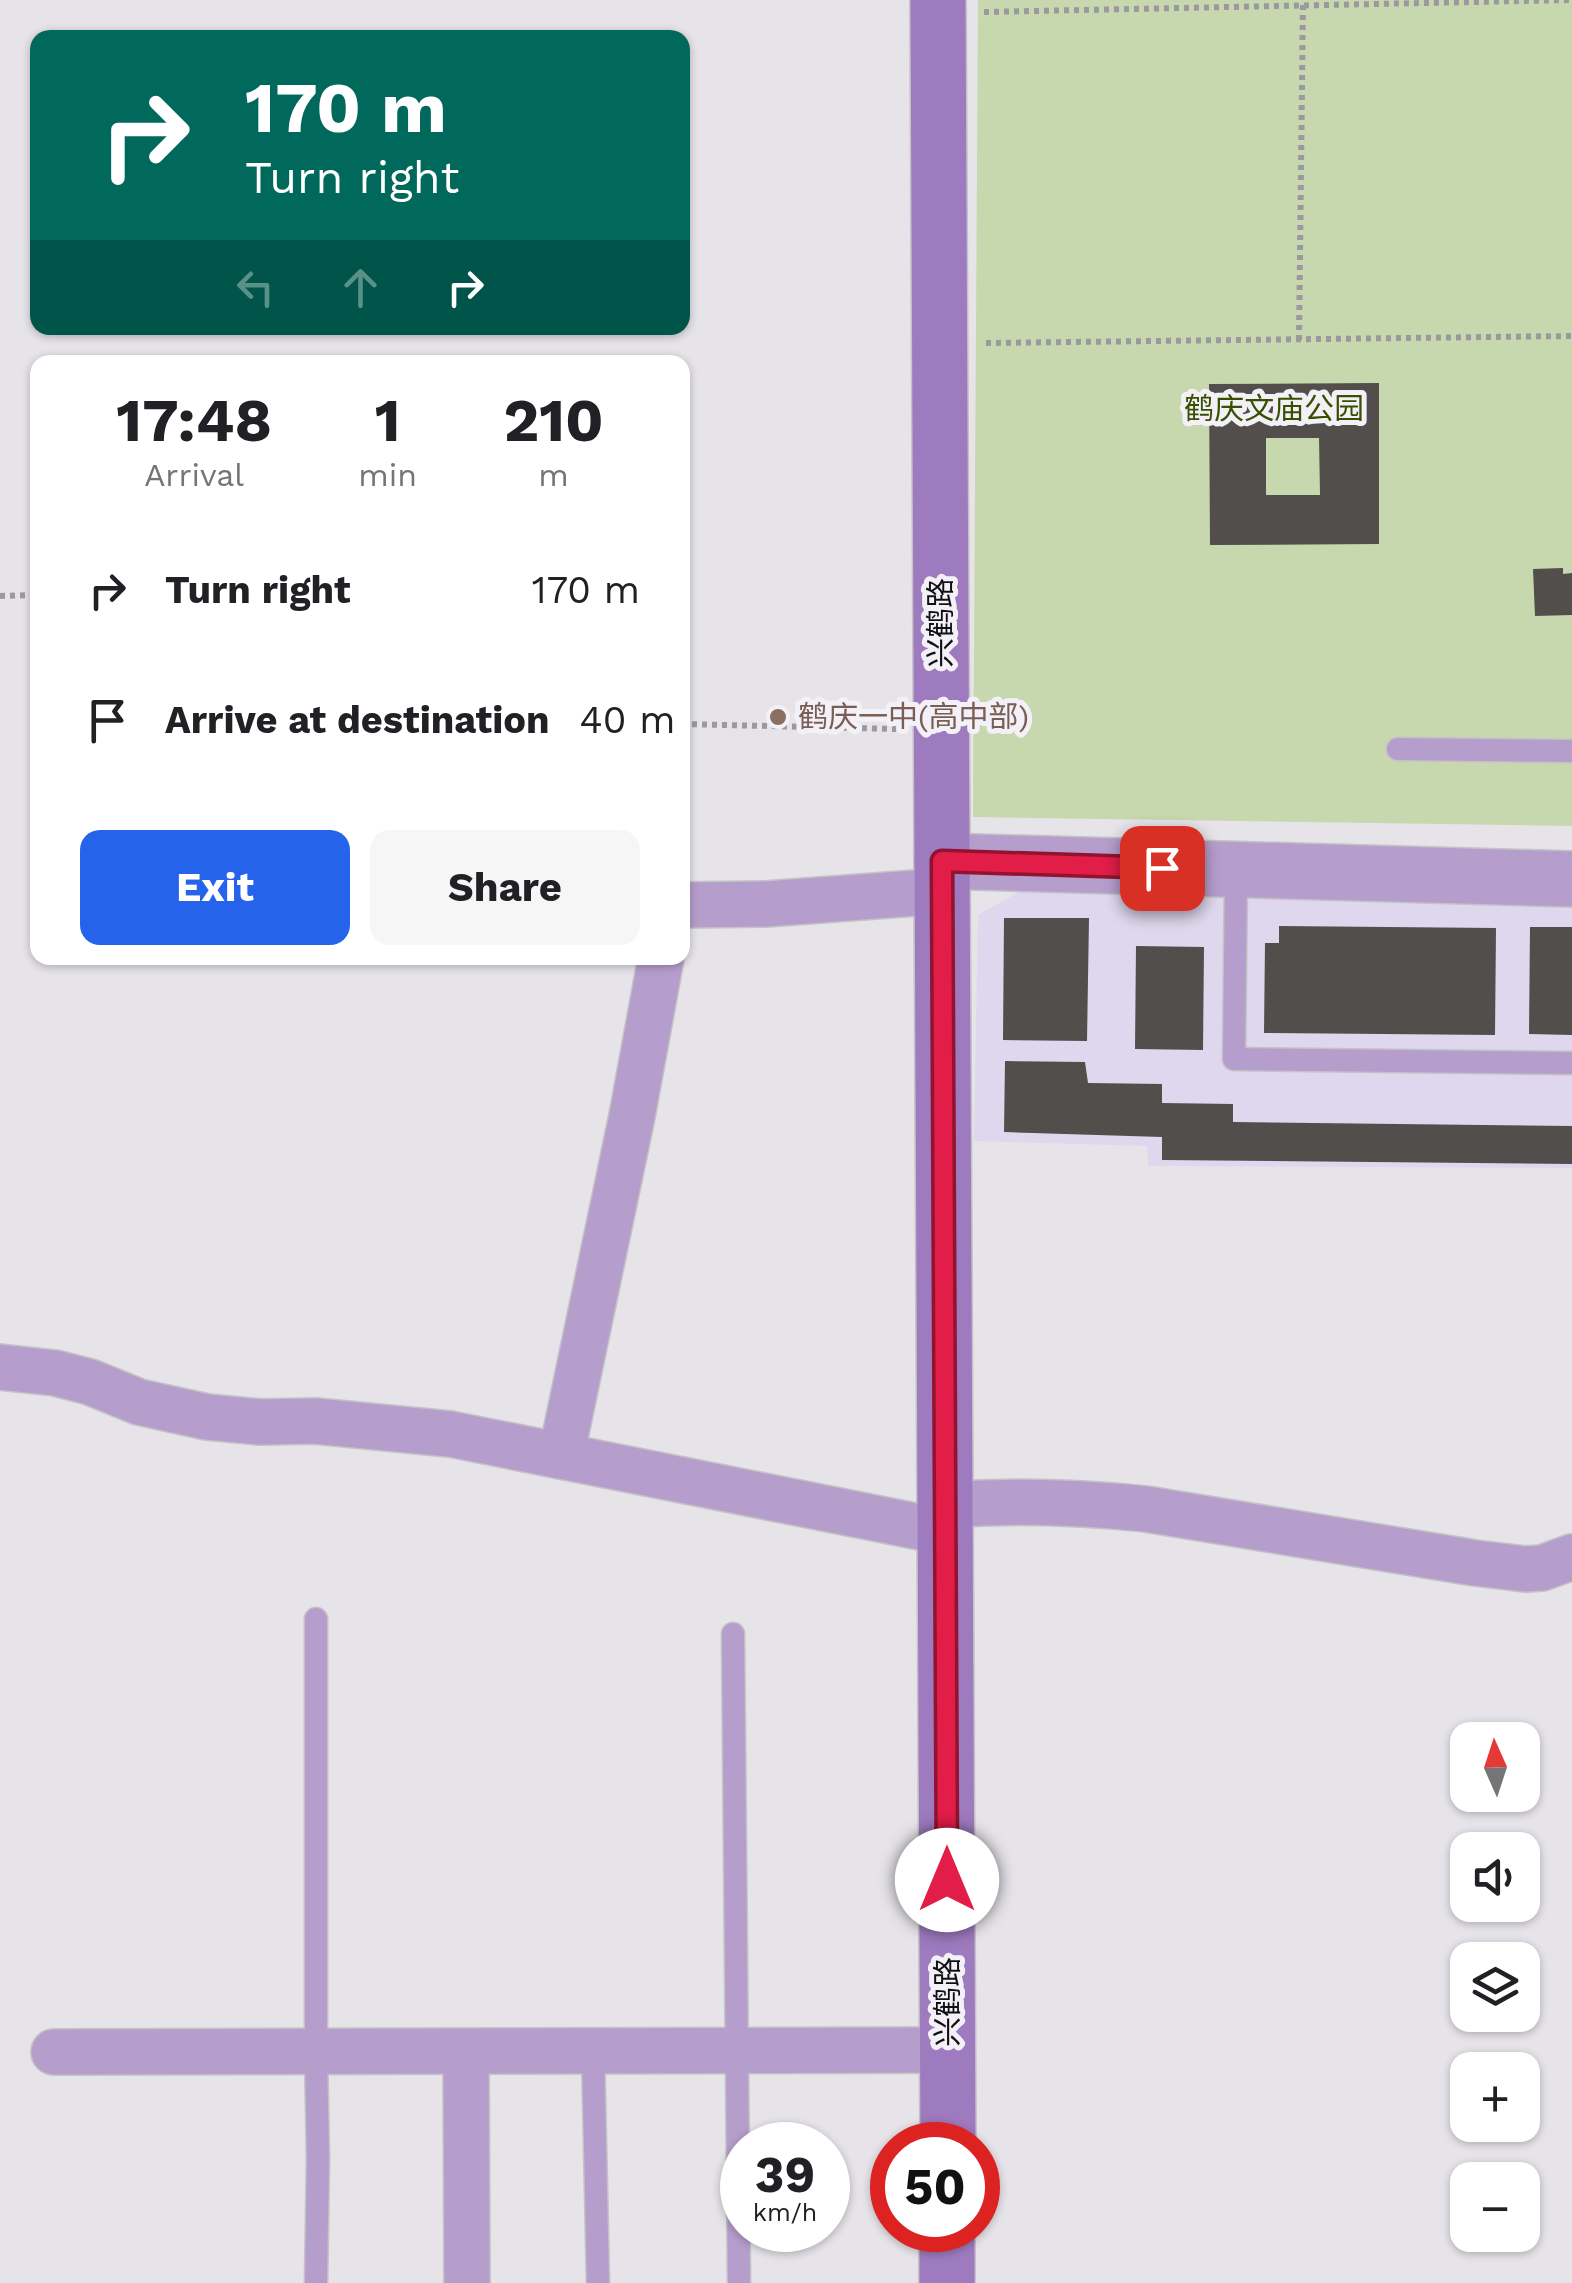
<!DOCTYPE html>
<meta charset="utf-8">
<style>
:root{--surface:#fff;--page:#f6f6f6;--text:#202124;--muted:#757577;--accent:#2563eb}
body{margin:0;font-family:"Work Sans","Noto Sans SC",sans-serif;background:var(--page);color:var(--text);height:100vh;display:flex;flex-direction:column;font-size:38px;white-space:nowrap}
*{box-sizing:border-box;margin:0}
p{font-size:32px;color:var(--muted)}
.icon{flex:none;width:55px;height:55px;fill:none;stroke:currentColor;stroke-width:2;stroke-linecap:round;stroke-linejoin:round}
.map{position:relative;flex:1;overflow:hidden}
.sheet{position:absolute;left:30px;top:355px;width:660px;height:610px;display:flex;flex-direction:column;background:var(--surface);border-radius:20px;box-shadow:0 2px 8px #0004}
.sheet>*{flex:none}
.top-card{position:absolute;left:30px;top:30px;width:660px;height:305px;border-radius:20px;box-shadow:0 2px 8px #0004;background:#00695c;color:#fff;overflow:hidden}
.needle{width:65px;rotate:357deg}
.controls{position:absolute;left:1450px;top:1722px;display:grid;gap:20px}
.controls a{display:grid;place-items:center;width:90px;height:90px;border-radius:20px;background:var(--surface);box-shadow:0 2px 8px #0004;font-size:50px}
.speed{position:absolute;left:720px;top:2122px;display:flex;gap:20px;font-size:50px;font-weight:700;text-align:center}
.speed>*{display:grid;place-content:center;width:130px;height:130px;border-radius:50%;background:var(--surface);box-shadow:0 2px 8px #0004;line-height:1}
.speed small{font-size:25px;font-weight:400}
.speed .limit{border:15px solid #d22;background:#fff;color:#111}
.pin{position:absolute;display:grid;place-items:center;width:85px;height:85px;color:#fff;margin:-42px;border-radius:20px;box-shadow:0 5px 15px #0006}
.me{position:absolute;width:110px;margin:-55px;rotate:0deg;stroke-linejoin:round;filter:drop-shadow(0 0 8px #0008)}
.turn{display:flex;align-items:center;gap:35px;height:210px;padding:0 50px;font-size:45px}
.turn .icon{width:130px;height:130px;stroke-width:2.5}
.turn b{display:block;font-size:70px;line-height:85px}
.lanes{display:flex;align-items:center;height:95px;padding:0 50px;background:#0003;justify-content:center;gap:50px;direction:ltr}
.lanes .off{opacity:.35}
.eta{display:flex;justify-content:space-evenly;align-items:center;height:170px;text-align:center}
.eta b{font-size:60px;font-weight:700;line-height:70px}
.button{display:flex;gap:20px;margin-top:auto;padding:20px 50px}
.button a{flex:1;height:115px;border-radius:20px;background:var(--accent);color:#fff;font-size:40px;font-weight:700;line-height:115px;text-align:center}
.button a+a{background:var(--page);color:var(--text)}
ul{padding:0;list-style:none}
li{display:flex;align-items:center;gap:30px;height:130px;padding:0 50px}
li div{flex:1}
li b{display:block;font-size:38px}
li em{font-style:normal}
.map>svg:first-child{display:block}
.commercial{fill:#ded7ed}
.green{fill:#c7d8af}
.building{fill:#514e4b;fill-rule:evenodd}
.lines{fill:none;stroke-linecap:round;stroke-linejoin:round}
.service-casing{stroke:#c4c2c6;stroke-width:25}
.minor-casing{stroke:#c4c2c6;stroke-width:48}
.tertiary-casing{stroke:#c4c2c6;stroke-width:58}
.secondary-casing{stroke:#c4c2c6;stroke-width:58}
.path{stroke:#9b999d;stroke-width:6;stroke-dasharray:5 5;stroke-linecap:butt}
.service{stroke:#b69ecc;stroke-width:22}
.minor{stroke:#b69ecc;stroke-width:45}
.tertiary{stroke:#b69ecc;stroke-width:55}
.secondary{stroke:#9e7abe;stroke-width:55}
.route-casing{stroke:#92132f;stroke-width:25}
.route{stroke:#e11d48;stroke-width:18}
.education-dot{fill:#8d6e63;stroke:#f3f1f7;stroke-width:4}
.labels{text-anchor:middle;stroke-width:10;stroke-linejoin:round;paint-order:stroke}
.park-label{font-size:30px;fill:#394f00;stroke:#f3f1f7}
.street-label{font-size:30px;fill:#100f11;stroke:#f3f1f7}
.education-label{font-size:30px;fill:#785e54;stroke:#f3f1f7;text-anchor:start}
</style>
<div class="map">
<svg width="1572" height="2283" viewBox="0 0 1572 2283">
<rect width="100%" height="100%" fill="#e6e4e9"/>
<path class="commercial" d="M1026 888 1572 907V1168L1148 1166 1147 1146 974 1141 978 915Z"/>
<path class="green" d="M978 0H1572V826L973 817Z"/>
<g class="building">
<path d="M1379 383V544L1210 545 1209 384ZM1266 438H1319L1320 495H1266Z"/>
<path d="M1563 568V574L1572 573V615L1535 616 1533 569Z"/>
<path d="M1004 918H1089L1087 1041 1003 1040Z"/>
<path d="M1279 926 1496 928 1495 1035 1264 1033 1265 943H1279Z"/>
<path d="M1530 927H1572V1035L1529 1034Z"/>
<path d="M1136 946 1204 947 1203 1050 1135 1049Z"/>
<path d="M1005 1061 1085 1062 1088 1083 1162 1084V1103L1233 1104V1122L1572 1126V1164L1162 1160V1137L1004 1132Z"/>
</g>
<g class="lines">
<g class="service-casing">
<g id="service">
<path d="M1398 749 1572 751"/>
<path d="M1236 871 1234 1059 1572 1063"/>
<path d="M316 1619V2052L318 2159 316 2283"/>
<path d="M733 1634 739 2283"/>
<path d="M593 2051 598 2283"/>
</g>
</g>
<g class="minor-casing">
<g id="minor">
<path d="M682 905 766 904 943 891"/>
<path d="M0 1367 55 1373 90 1382 139 1402 207 1417 261 1422 315 1421 450 1434 945 1532"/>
<path d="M561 1456 632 1116 661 958"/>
<path d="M946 1505C1014 1500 1079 1502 1146 1509L1475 1563 1525 1569 1542 1568 1572 1557"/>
<path d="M54 2052 948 2050"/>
<path d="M466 2052 467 2283"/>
</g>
</g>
<g class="tertiary-casing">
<path id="tertiary" d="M942 861 1572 879"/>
</g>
<g class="secondary-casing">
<g id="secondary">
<path d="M938 0 948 2145"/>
<path d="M947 2283V2230"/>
</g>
</g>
<g class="path">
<path d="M984 12 1571 0"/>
<path d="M1299 340 1303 0"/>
<path d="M986 343 1572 336"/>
<path d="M0 596 38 595"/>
<path d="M682 724 896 729"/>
</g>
<use href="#service" class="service"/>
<use href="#minor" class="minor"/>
<use href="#tertiary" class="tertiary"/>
<use href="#secondary" class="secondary"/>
</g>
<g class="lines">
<g class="route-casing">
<path id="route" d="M947 1880 942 861 1162 868"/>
</g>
<use href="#route" class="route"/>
</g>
<circle class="education-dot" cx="778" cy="717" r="10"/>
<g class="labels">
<g class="park-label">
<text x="1274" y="419">鹤庆文庙公园</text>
</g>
<g class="street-label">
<text transform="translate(941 623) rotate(-90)" y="10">兴鹤路</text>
<text transform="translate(948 2002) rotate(-90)" y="10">兴鹤路</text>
</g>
<g class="education-label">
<text x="798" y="727">鹤庆一中(高中部)</text>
</g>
</g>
</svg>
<div class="controls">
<a><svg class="needle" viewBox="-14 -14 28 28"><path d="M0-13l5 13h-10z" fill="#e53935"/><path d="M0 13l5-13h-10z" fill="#757577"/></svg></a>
<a><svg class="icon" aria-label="sound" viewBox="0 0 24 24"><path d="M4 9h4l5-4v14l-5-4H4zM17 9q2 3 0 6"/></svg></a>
<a><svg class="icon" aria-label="layers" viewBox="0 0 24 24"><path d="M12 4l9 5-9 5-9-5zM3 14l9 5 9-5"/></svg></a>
<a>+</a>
<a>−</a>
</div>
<div class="speed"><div>39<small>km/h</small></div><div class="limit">50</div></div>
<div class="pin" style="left:1162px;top:868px;background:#d93025"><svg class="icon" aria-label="arrive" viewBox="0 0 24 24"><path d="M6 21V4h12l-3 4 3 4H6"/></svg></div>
<svg class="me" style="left:947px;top:1880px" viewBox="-20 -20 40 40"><circle r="19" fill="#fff"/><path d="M0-13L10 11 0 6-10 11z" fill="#e11d48"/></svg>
<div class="top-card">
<div class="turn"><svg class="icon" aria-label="right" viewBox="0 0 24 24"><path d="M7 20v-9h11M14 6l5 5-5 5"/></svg><div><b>170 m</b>Turn right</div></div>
<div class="lanes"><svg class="icon off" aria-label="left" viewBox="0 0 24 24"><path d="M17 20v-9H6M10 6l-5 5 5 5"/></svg><svg class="icon off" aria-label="ahead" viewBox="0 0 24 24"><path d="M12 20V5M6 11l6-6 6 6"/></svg><svg class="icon" aria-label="right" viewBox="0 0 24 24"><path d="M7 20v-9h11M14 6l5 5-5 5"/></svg></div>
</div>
<section class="sheet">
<div class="eta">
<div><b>17:48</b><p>Arrival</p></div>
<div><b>1</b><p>min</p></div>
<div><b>210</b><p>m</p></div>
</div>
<ul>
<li><svg class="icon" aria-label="right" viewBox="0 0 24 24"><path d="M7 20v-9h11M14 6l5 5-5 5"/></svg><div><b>Turn right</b></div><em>170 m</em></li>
<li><svg class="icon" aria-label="arrive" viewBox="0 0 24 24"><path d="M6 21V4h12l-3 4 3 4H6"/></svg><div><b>Arrive at destination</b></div><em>40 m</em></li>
</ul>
<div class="button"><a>Exit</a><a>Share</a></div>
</section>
</div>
